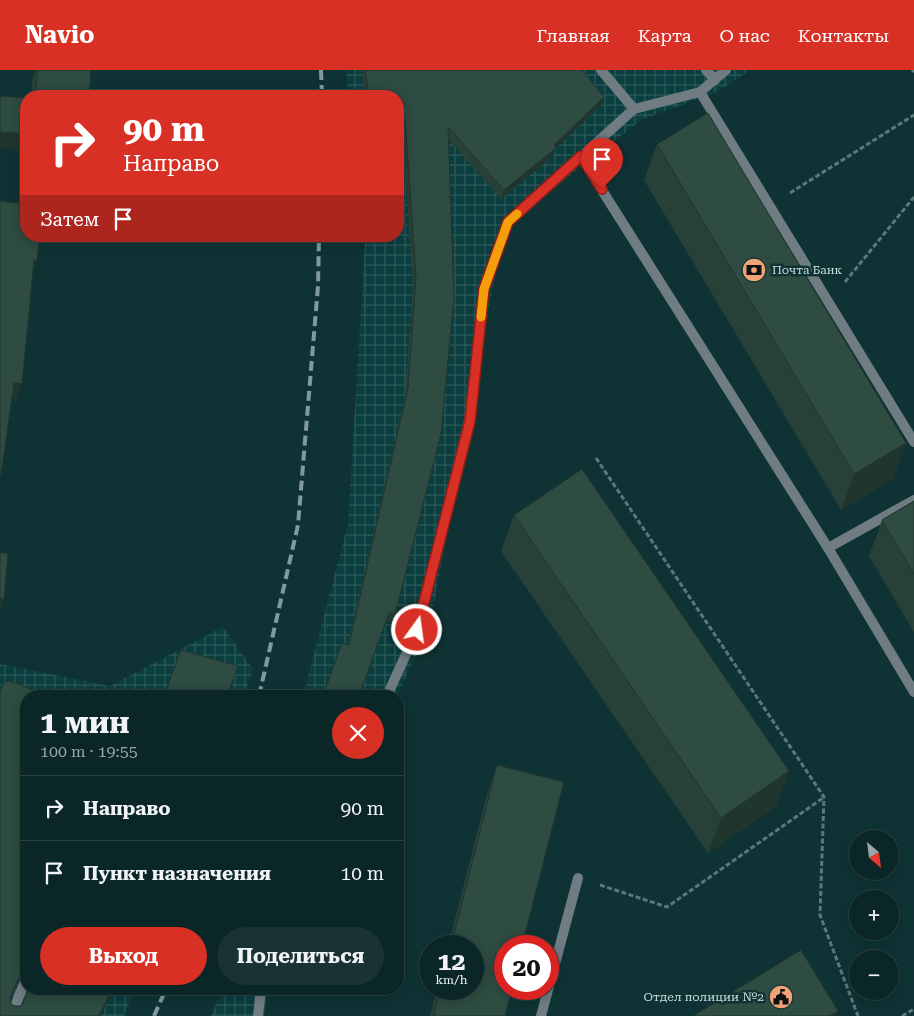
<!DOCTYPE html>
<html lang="ru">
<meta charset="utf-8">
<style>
:root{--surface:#0b2627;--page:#193233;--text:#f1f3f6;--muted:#9aa5a7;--line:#2b4344;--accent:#d93025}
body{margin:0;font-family:"Roboto Serif",serif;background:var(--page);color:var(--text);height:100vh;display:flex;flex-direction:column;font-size:19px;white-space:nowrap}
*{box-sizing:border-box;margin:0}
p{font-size:16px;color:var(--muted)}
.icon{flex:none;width:28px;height:28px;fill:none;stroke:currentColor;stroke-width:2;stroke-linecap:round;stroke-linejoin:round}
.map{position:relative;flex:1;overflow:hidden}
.side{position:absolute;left:20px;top:620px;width:384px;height:305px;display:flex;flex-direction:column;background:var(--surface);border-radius:20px;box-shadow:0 2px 12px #0003,0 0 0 1px var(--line)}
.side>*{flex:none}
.guide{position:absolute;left:20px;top:20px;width:384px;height:152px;border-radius:20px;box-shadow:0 2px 12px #0003,0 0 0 1px var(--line);background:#d93025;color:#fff;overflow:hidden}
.needle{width:32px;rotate:152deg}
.buttons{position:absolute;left:849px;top:760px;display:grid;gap:10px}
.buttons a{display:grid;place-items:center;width:50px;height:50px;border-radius:50%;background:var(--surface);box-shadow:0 2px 12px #0003,0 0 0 1px var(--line);font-size:25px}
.speed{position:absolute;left:419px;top:865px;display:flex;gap:10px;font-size:25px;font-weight:700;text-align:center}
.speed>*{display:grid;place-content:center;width:65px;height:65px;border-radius:50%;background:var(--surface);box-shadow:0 2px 12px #0003,0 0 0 1px var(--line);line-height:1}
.speed small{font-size:12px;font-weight:400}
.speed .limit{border:8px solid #d22;background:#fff;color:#111}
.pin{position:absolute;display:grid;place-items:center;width:42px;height:42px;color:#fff;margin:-51px -21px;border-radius:50% 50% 50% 0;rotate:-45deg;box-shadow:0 0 5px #0007}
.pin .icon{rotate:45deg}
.me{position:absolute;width:55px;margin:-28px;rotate:14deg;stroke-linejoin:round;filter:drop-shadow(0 0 4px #0008)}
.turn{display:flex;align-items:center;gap:18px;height:105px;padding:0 20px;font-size:22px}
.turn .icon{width:65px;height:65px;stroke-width:2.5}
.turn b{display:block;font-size:35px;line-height:42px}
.then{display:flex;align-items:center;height:48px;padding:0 20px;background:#0003;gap:10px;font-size:19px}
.round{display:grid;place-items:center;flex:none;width:52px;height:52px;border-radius:26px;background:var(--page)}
.overview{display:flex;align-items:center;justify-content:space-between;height:85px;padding:0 20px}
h1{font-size:30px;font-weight:700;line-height:38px}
.cta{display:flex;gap:10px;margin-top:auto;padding:10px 20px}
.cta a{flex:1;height:58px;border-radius:30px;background:var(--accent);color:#fff;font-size:20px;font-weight:700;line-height:58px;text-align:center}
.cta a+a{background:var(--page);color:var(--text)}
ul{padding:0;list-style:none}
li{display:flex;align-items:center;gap:15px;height:65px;padding:0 20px;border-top:1px solid var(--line)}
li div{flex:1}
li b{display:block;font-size:19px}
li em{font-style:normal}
header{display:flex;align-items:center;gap:30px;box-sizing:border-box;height:70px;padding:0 25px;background:var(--accent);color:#fff}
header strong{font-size:24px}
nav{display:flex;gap:28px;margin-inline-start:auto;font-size:18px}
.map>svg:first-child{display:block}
.industrial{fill:url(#industrial-grid)}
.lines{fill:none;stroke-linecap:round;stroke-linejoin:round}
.path{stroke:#5c797a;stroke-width:3;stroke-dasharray:5 2.5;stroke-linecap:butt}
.service{stroke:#6f7c82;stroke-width:10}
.rail{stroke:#819a9b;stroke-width:4;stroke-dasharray:10 5;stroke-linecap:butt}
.wall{fill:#284138}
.shaded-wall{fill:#20352e}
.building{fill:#2e4c41;stroke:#20352e}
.route-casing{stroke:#8d1f18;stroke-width:12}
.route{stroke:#d93025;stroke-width:9}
.slow{stroke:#f59e0b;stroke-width:9}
.labels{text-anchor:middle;stroke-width:5;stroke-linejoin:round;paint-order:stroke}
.poi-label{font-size:12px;fill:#cbdede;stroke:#0f3334;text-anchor:start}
</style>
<header>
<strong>Navio</strong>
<nav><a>Главная</a><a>Карта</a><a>О нас</a><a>Контакты</a></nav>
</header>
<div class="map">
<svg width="914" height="946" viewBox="0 0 914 946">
<defs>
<pattern id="industrial-grid" width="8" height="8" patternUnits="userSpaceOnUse" patternTransform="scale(1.25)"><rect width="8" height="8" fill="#0b3e3f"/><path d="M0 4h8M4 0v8" fill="none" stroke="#2d595a"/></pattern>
</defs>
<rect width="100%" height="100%" fill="#0f3334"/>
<g class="industrial">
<path d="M346 0H750L717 22 643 49 564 110 503 163 430 554 397 626H303L348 454 365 174 364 166H398V26H348Z"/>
<path d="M223 557 253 599 244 626H26V919H135L124 946H0V594L110 616Z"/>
<path d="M223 919H267L264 946H211Z"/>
</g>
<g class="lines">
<g class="path">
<path d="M912 0 914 2"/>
<path d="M790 123 914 45"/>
<path d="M845 212 914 127"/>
<path d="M596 388 824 727 820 845 858 946"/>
<path d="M600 815 667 837 823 728"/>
<path d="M902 946 914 939"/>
</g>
<g class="service">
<path d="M601 0 634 39"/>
<path d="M706 0 715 10"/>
<path d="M700 22 914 372"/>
<path d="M581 87 828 478 914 622"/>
<path d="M828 478 914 430"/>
<path d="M387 626 417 560 469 351 484 219 507 153 634 39 700 22 726 0"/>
<path d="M11 946 26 909"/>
<path d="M258 946 261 919"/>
<path d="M541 946 578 808"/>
</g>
<g class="rail">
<path d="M321 0 322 26"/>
<path d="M259 626 298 455 318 216 319 166"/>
<path d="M154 946 166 919"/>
</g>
</g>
<g class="wall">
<path d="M36 0H91L89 26H31L32 10Z"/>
<path d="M361 0H582L604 27 601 35 556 78 553 86 501 129 448 69 395 545 392 553 386 551 359 626 348 574 405 326 413 215 402 57 398 26H365Z"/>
<path d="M657 74 906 373 893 409 841 440 644 110Z"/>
<path d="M914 431V562L869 486 882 450Z"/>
<path d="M514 445 789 701 776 737 708 783 501 481Z"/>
<path d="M497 695 505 946H430L437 919H472V876H448L487 724Z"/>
</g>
<g class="shaded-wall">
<path d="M604 27 601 35 556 78 553 86 501 129 504 120Z"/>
<path d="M398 49H405L402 57H398Z"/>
<path d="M0 62 26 64V80L0 78Z"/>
<path d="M34 190H37L31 206Z"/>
<path d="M14 313 22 314 16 330 8 329Z"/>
<path d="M906 373 893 409 841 440 854 404Z"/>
<path d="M0 528 4 529 0 540Z"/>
<path d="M789 701 776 737 708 783 721 748Z"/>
<path d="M26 891V903H22L4 944 10 928Z"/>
<path d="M112 919H113L101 946H99Z"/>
<path d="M838 941 836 946H829Z"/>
</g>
<g class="building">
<path d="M38 0H91L89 26H35Z"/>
<path d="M365 0H582L604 27 554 75 556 78 504 120 448 57 454 227 441 364 395 545 389 543 359 626H323L342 573 349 575 408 318 416 207 405 49H398V26H369Z"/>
<path d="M0 26 26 28V64L0 62Z"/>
<path d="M708 43 906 373 854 404 657 74Z"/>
<path d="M0 131 26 134V166H40L37 190H34L22 314 14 313 1 405H0Z"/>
<path d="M582 399 789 701 721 748 514 445Z"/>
<path d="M914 431V504L882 450Z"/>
<path d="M0 483H8L4 529 0 528Z"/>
<path d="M181 580 238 596 227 626H164Z"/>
<path d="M4 611 14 612 47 626H26V891L10 928 11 934 15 936H21L23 933 29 919H112L99 946H0V621Z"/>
<path d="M69 621 82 626H66Z"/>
<path d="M497 695 564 712 522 876H505V919H512L505 946H434L440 919H472V876H451Z"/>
<path d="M801 880 838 941 829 946H693Z"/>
</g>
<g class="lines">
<g class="route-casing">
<path id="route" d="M417 560 470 351 484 219 508 152 581 86 602 119"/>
</g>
<use href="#route" class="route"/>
<path class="slow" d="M481 247 484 219 508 152 517 144"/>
</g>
<defs>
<g id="bank-disc" transform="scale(1.25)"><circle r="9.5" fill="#efa377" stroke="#0f3334"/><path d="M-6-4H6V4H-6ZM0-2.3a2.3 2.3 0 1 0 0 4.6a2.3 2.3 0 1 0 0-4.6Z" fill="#111"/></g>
<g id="civic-disc" transform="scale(1.25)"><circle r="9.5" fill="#efa377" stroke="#0f3334"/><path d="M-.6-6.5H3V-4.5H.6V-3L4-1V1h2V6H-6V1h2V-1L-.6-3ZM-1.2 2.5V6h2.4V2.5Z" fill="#111"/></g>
</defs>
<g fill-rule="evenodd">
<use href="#bank-disc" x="754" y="200"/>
<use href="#civic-disc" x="781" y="927"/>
</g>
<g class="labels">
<g class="poi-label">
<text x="772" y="204">Почта Банк</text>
<text x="764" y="931" text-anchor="end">Отдел полиции №2</text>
</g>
</g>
</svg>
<div class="buttons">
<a><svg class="needle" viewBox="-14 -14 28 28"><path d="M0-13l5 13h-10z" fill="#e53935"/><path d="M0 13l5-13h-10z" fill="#9aa5a7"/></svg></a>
<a>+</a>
<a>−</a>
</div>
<div class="speed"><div>12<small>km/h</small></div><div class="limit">20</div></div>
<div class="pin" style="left:602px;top:119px;background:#d93025"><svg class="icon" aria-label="arrive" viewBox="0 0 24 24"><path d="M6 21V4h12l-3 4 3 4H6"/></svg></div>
<svg class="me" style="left:417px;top:560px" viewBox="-20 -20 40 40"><circle r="17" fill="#d93025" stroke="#fff" stroke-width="3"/><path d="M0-11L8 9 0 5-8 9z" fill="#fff"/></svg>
<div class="guide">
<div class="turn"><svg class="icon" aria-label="right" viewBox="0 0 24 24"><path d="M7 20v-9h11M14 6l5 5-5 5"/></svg><div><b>90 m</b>Направо</div></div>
<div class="then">Затем<svg class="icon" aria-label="arrive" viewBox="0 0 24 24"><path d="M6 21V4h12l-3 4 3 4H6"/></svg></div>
</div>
<section class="side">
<div class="overview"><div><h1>1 мин</h1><p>100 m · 19:55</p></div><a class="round" style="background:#d93025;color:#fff"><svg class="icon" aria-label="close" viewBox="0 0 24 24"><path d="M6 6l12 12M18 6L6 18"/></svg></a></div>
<ul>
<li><svg class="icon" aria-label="right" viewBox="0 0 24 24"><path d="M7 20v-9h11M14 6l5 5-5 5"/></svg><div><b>Направо</b></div><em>90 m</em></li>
<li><svg class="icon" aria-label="arrive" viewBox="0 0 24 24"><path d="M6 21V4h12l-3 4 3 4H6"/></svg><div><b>Пункт назначения</b></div><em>10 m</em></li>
</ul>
<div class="cta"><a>Выход</a><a>Поделиться</a></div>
</section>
</div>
